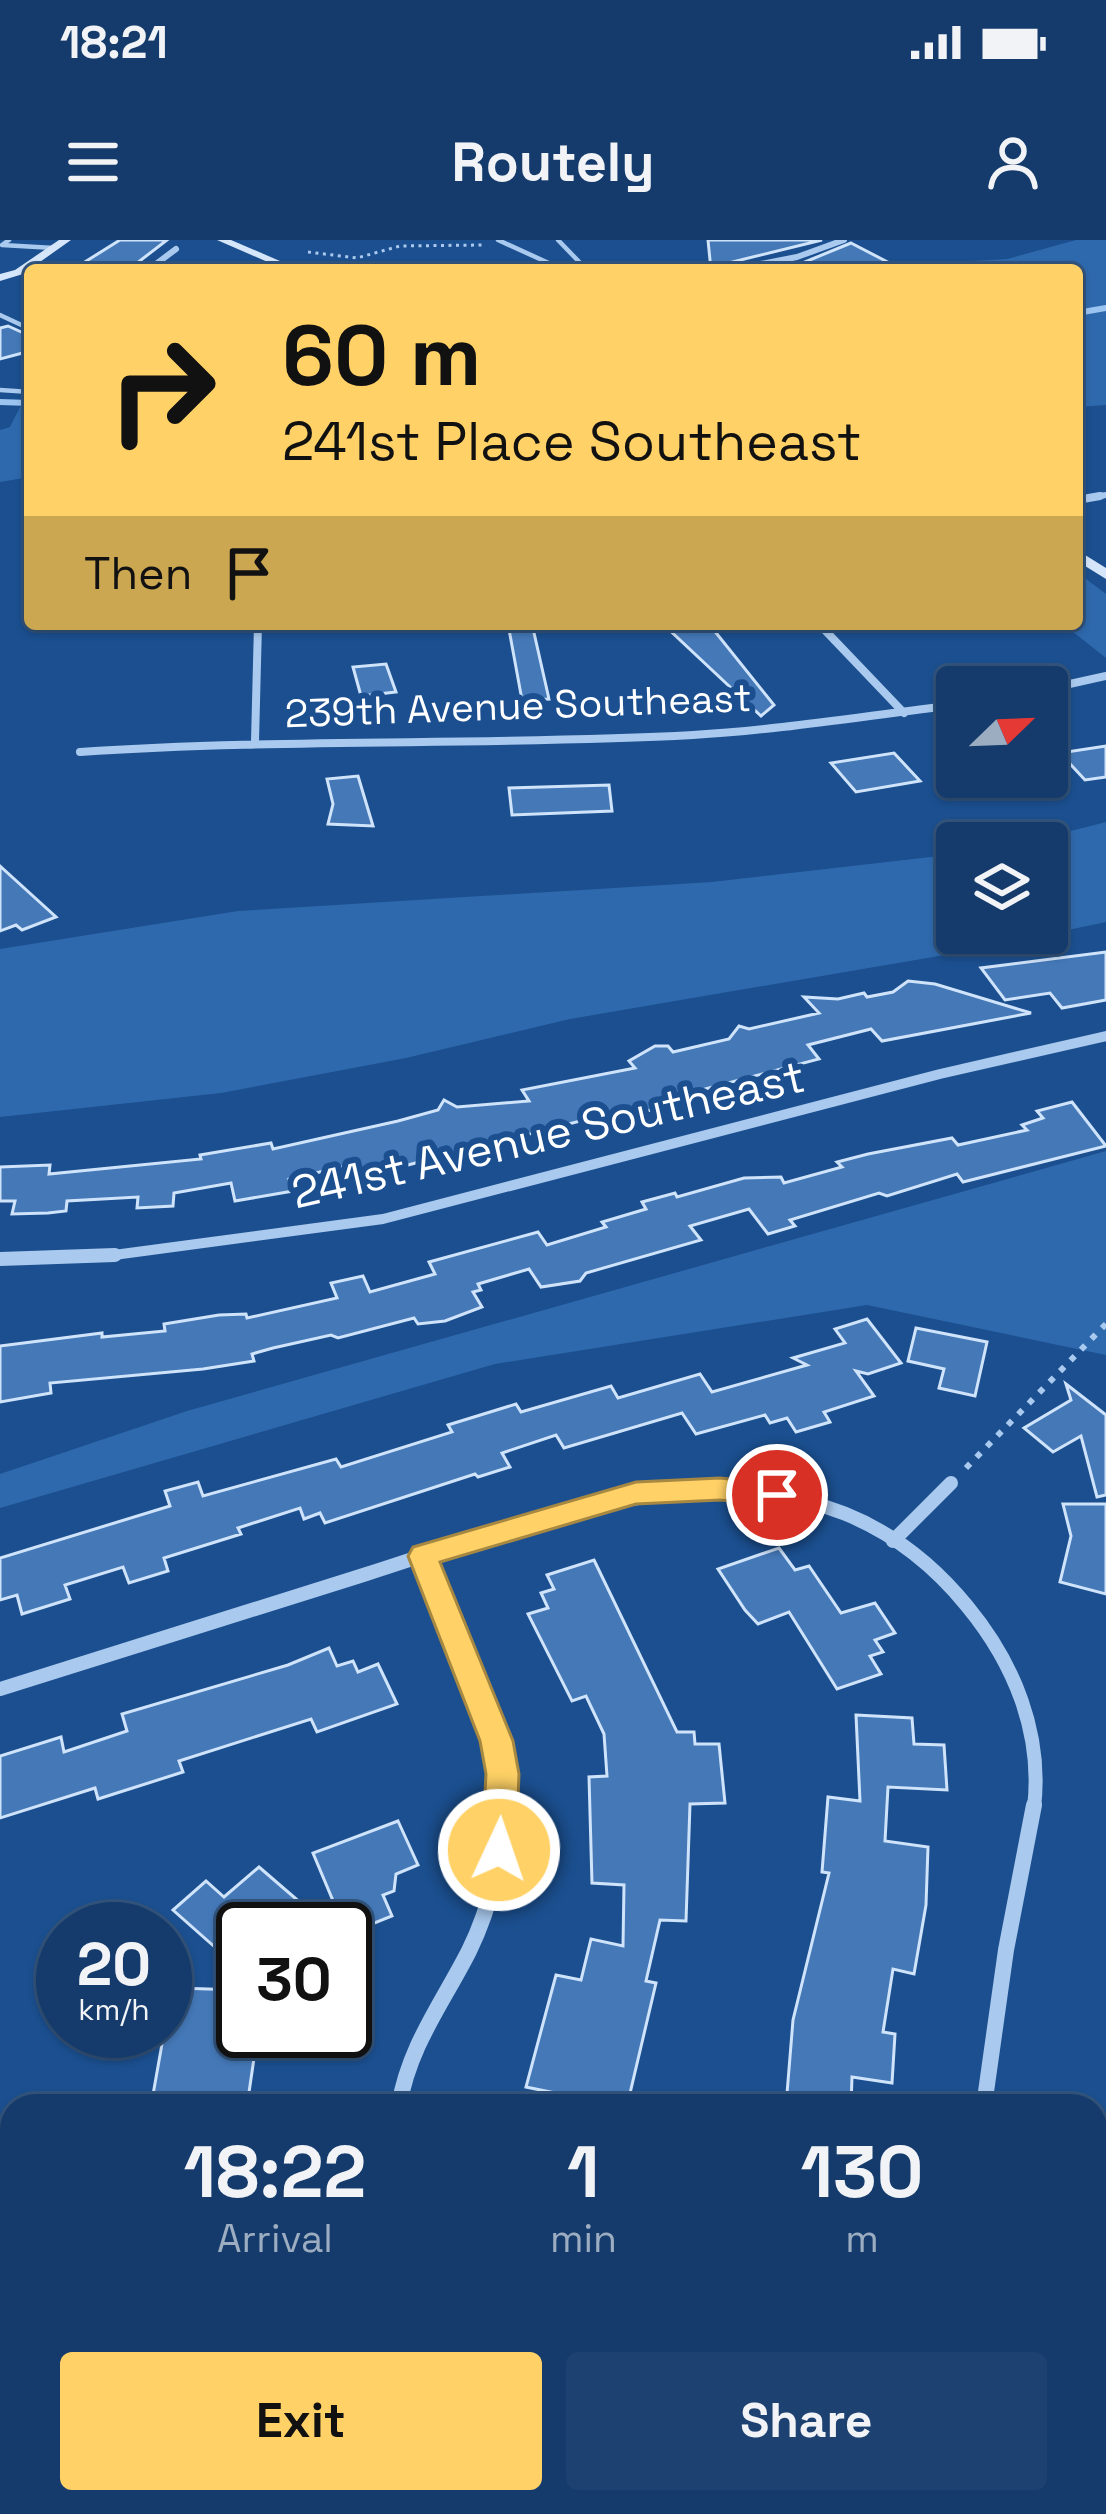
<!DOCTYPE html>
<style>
:root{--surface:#143b6b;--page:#1d4271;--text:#f1f3f6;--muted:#9dadc1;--line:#33557e;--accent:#ffd166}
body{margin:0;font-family:"Space Grotesk",sans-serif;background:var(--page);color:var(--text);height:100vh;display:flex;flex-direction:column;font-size:45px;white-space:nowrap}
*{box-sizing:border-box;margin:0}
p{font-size:39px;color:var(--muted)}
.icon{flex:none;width:66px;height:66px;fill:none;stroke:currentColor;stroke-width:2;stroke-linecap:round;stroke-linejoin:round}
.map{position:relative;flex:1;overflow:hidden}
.drawer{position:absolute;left:0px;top:1854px;width:1107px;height:420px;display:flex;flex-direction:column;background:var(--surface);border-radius:36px 36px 0 0;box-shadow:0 3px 9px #0004,0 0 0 3px var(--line)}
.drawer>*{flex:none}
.top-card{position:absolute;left:24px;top:24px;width:1059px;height:366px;border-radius:12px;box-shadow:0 3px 9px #0004,0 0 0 3px var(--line);background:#ffd166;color:#111;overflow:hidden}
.needle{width:78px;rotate:67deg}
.controls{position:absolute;left:936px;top:426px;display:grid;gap:24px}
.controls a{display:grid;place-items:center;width:132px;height:132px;border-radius:12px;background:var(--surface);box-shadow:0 3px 9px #0004,0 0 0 3px var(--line);font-size:60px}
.speed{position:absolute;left:36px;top:1662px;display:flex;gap:24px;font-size:60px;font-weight:700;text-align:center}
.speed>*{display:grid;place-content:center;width:156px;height:156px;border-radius:50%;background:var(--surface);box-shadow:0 3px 9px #0004,0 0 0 3px var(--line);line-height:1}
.speed small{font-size:30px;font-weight:400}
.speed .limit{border:6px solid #111;border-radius:18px;background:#fff;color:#111}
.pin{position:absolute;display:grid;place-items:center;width:102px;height:102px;color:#fff;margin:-51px;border:6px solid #fff;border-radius:50%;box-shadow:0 3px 12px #0007}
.me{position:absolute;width:132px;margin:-66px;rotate:3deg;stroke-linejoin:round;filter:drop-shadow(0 0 9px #0008)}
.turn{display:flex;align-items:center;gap:42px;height:252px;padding:0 60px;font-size:54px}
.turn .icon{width:156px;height:156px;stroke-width:2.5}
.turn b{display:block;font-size:84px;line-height:102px}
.then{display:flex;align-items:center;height:114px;padding:0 60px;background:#0003;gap:24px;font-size:45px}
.eta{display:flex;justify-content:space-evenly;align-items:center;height:204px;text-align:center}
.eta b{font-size:72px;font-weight:600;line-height:84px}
.cta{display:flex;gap:24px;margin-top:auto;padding:24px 60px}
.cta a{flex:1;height:138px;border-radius:12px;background:var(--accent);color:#111;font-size:48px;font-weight:600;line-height:138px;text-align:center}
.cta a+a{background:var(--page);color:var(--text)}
.status{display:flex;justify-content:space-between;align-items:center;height:84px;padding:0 60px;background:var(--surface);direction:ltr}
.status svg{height:33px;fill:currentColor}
header{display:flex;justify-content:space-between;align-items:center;height:156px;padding:0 60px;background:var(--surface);font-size:54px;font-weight:600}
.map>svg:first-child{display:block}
.green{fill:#2e69ad}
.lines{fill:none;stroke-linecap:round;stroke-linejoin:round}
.stream{stroke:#9cc4f0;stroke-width:6}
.building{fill:#4478b7;stroke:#cfe3fa;stroke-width:3}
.path-far1{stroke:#a9c9ee;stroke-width:3;stroke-dasharray:3 4.5;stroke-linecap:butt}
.path{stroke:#a9c9ee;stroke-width:6;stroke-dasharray:6 9;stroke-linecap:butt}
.lane{stroke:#a9c9ee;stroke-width:4.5}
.street-far4{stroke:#a9c9ee;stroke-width:6}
.street-far3{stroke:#a9c9ee;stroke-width:8}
.street-far2{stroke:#a9c9ee;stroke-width:10}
.street-far1{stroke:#a9c9ee;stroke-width:14}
.street{stroke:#a9c9ee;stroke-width:16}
.secondary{fill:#d6e6fa;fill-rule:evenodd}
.route{fill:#ffd166;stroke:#a68842;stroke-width:3}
.labels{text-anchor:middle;stroke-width:12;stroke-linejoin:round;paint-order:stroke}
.far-street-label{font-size:39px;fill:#fff;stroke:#1b4f8f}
.street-label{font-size:45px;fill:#fff;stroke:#1b4f8f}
</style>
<div class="status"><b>18:21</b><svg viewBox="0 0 49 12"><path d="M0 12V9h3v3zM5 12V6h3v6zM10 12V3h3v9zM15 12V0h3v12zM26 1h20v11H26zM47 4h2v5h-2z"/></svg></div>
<header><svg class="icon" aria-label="menu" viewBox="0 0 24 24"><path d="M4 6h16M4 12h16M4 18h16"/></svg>Routely<svg class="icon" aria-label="person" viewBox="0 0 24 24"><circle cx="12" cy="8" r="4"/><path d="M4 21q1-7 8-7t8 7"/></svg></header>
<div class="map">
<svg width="1106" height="2274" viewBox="0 0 1106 2274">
<rect width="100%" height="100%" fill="#1b4f8f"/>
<g class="green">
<path d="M1076 0H1106V165L1077 167V30H909L935 23 1007 19Z"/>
<path d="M20 167 30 168V237L0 242V190L10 187Z"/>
<path d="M1077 332 1106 354V418L1063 384H1077Z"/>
<path d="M1106 582V682L974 710 570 779 406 818 221 853 0 877V709L238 671 712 642 957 614V693H1047V603H1024Z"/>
<path d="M1106 911V1115L867 1065 495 1124 0 1268V1234L187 1171Z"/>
</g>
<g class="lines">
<g class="stream">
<path d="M1077 73 1106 68"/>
<path d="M0 162 30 163"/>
</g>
</g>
<g class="building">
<path d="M120 0H167L128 30H72Z"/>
<path d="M708 0H822L728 23 722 30H711Z"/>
<path d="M851 3 903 30H769L800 24Z"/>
<path d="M8 86 30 96V111L0 119V88Z"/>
<path d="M508 384H532L549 459 522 460Z"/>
<path d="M663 384H709L774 465 761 476Z"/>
<path d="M386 424 396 452 361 456 353 427Z"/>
<path d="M1106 506V537L1085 540 1060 513Z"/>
<path d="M894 513 920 541 856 552 831 523Z"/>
<path d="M358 536 373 586 328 584 333 564 327 539Z"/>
<path d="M609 545 612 571 512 575 509 548Z"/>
<path d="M0 626 56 677 22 690 16 685 0 691Z"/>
<path d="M1106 712V760L1062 768 1050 753 1005 760 981 728Z"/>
<path d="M908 741 935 744 1031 773 882 801 871 789 808 805 819 819 682 855 687 861 635 874 631 868 361 937 355 924 289 939 293 951 235 961 231 943 174 953 173 966 137 968 138 957 67 961 66 971 48 973 12 974 15 961H0V927L50 925 49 934 201 919 200 915 271 903 273 909 398 881 438 870 444 860 457 867 529 861 522 850 635 828 629 821 655 806H668L673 812 729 799 739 786 749 789 819 773 804 757 838 759 864 753 867 757 893 752Z"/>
<path d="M1072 862 1106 906 963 942 957 934 887 956 879 953 790 980 795 986 768 994 749 969 690 986 701 1000 586 1033 580 1041 541 1047 529 1029 478 1044 481 1050 473 1052 482 1067 445 1081 418 1084 414 1078 338 1098 331 1095 273 1108 252 1114 254 1121 203 1129 50 1143 51 1153 0 1162V1106L102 1093V1097L165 1091 164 1084 219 1075 246 1074 247 1078 337 1058 331 1043 363 1036 370 1052 435 1034 429 1022 538 992 547 1005 606 987 602 982 646 969 642 962 675 953 677 957 744 938 781 937 784 943 842 927 837 922 868 914 952 898 958 905 1027 890 1022 885 1043 878 1037 871Z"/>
<path d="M867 1079 901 1123 868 1134 856 1131 874 1156 824 1172 830 1182 796 1192 787 1178 770 1183 765 1175 696 1194 682 1173 564 1208 556 1195 502 1213 510 1227 478 1237 475 1234 325 1283 320 1273 304 1279 300 1268 238 1288 241 1294 164 1318 168 1331 129 1343 123 1327 65 1345 70 1359 22 1374 17 1355 0 1360V1318L170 1266 165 1251 198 1242 203 1256 336 1219 341 1227 452 1192 448 1185 516 1164 521 1172 611 1146 618 1158 700 1134 712 1152 807 1125 793 1118 845 1103 835 1089Z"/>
<path d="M916 1088 987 1102 975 1156 939 1148 944 1129 908 1121Z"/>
<path d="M1066 1144 1106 1175V1255L1097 1257 1081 1196 1053 1212 1024 1188 1071 1160Z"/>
<path d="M1063 1264H1106V1354L1060 1342 1071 1296Z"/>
<path d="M779 1308 795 1330 809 1326 841 1373 875 1363 895 1393 875 1400 883 1412 870 1416 881 1434 837 1449 789 1372 758 1384 745 1370 718 1329Z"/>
<path d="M594 1320 677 1492H694L695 1504H719L725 1563 690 1564 686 1681 660 1680 646 1741 656 1743 627 1866H557L560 1854 526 1847 556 1735 581 1740 591 1699 623 1706 624 1645 592 1643 589 1537 607 1536 604 1494 586 1456 572 1461 528 1374 548 1368 541 1353 554 1349 547 1335Z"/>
<path d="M329 1408 337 1426 353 1421 358 1432 378 1424 397 1464 317 1492 311 1479 179 1521 183 1532 98 1559 95 1548 0 1578V1516L61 1497 64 1512 127 1491 122 1474 288 1425Z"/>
<path d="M856 1475 912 1478 914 1504 944 1505 947 1550 888 1547 885 1601 928 1607 926 1665 914 1734 893 1729 883 1792 895 1794 892 1843 852 1837 851 1866H786L793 1780 829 1633 822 1632 828 1557 860 1561Z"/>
<path d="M398 1581 418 1625 396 1634 394 1651 383 1655 392 1676 347 1694 313 1613Z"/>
<path d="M259 1627 331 1689H243V1732L173 1670 206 1641 224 1657Z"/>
<path d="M178 1748 237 1750 232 1775H243V1791H258L247 1866H151L165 1787H172Z"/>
</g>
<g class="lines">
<path class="path-far1" d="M308 12 357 18 400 6 482 5"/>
<path class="path" d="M966 1228 1106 1084"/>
<g class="lane">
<path d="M9 0 2 5 54 8"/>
<path d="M498 0 564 30"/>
<path d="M558 0 587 30"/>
<path d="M0 75 30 89"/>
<path d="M0 150 30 152"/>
</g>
<g class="street-far4">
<path d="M148 30 176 9"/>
<path d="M729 30 797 17 844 0"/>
<path d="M1082 259 1106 255"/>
</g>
<g class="street-far3">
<path d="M1077 260 1100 256"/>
<path d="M819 384 904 473"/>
<path d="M1047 449 1106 436"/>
<path d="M255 501 258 384"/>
<path d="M80 512C284 498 489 506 693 495 781 490 870 475 957 465"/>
</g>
<path class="street-far2" d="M34 1018 114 1015 383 979 940 834 1106 796"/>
<g class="street-far1">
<path d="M0 1019 115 1015"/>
<path d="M893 1301 951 1243"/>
<path d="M423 1316C456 1394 503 1481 502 1568"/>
<path d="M0 1449C119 1412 238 1374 357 1337 556 1274 805 1167 967 1366 1014 1423 1043 1493 1034 1568"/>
</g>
<g class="street">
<path d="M399 1866C409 1806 442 1764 469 1711 492 1664 502 1617 502 1565"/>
<path d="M984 1866 1006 1710 1034 1565"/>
<path d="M973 2262V2274"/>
<path d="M359 2274 360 2262"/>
</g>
<g class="secondary">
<path d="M59 0H71L23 34 0 41V34L15 30Z"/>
<path d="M217 0H231L301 30H286Z"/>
<path d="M1077 310 1106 328V339L1077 321Z"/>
</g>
</g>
<path class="route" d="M720 1238 777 1244 791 1255 777 1266 720 1260 636 1264 440 1322 513 1501 519 1534 516 1610 511 1620 499 1625 487 1620 482 1610 486 1534 480 1501 408 1316 413 1307 636 1242Z"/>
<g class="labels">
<g class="far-street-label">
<text transform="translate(518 465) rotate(-2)" y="14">239th Avenue Southeast</text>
</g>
<g class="street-label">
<text transform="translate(548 894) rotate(-13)" y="16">241st Avenue Southeast</text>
</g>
</g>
</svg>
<div class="controls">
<a><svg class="needle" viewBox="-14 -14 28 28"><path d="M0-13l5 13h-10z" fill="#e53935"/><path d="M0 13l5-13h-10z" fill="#9dadc1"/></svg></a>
<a><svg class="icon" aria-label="layers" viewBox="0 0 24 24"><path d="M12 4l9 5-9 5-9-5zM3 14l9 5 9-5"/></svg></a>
</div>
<div class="speed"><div>20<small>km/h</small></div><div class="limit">30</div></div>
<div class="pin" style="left:777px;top:1255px;background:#d93025"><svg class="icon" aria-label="arrive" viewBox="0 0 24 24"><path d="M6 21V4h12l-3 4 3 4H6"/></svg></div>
<svg class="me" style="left:499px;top:1610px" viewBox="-20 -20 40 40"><circle r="17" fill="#ffd166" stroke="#fff" stroke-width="3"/><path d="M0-11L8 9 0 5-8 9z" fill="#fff"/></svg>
<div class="top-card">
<div class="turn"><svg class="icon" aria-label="right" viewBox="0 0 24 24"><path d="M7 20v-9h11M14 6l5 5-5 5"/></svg><div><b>60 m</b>241st Place Southeast</div></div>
<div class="then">Then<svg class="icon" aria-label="arrive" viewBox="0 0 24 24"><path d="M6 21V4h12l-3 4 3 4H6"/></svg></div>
</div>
<section class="drawer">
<div class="eta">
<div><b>18:22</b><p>Arrival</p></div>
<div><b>1</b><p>min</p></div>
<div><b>130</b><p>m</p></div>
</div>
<div class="cta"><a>Exit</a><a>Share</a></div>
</section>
</div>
